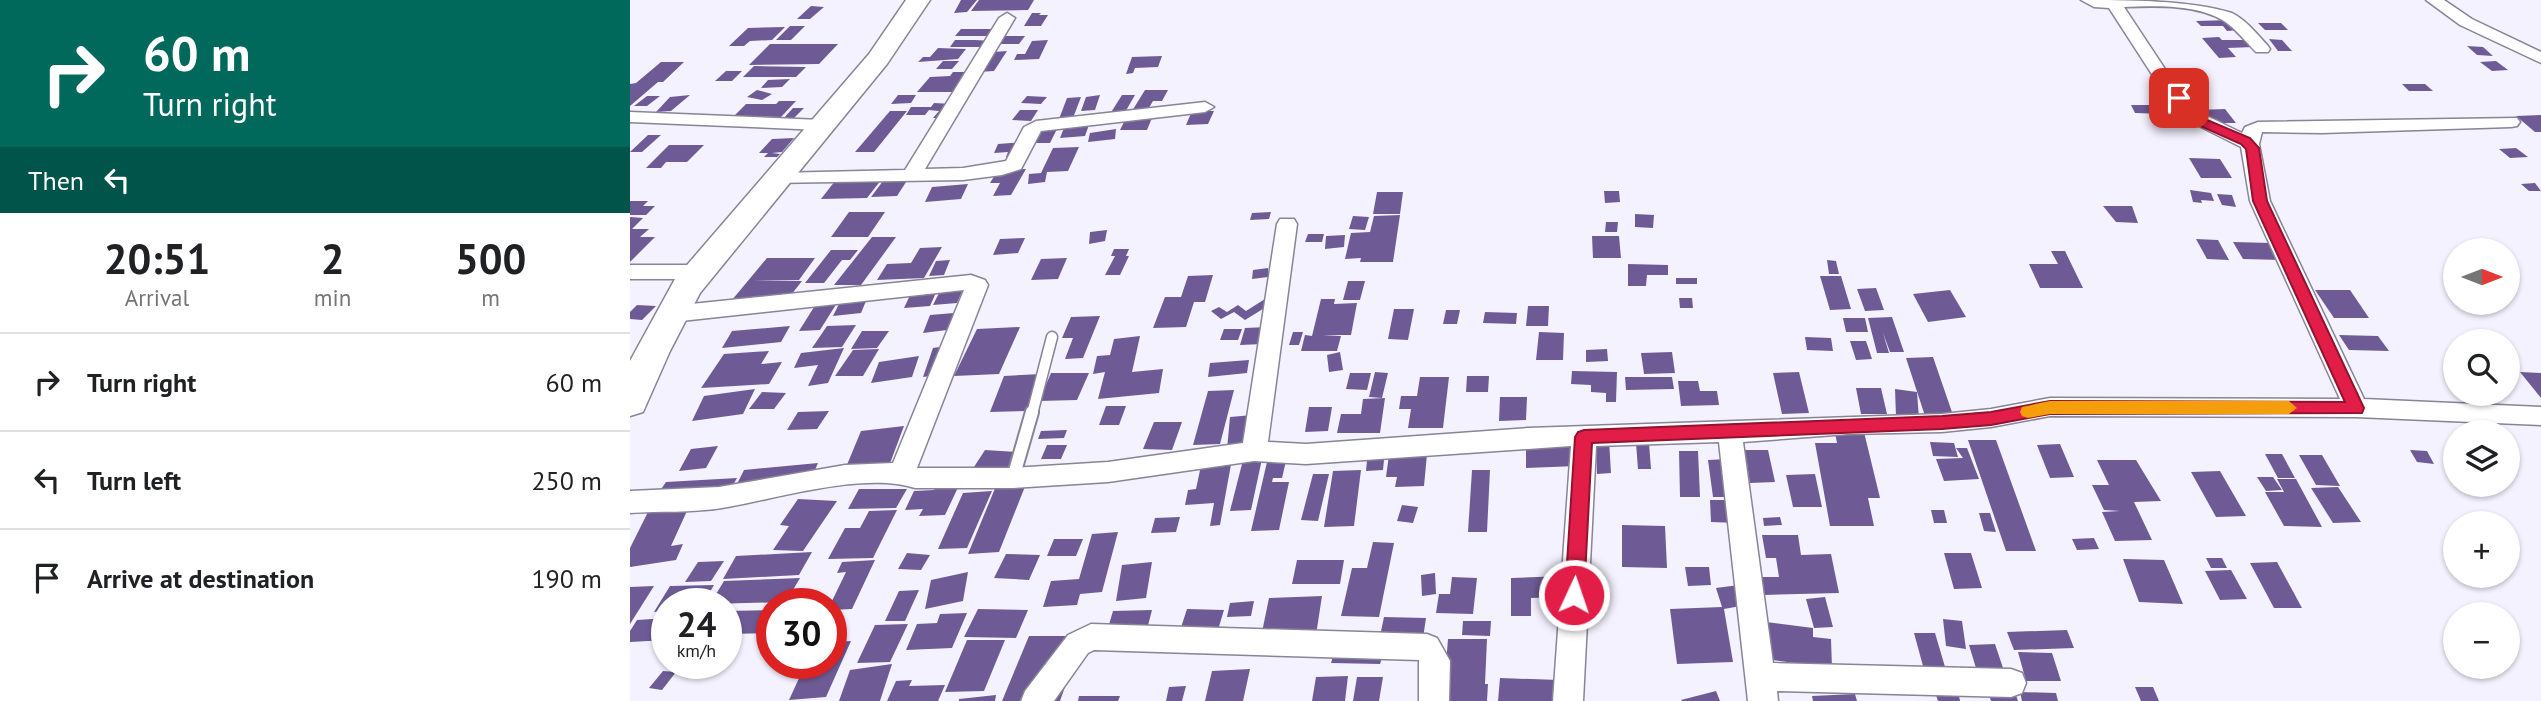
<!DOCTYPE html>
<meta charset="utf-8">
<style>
:root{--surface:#fff;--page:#f6f6f6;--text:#202124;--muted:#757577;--line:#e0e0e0}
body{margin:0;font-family:"PT Sans",sans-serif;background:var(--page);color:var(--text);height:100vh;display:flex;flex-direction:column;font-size:26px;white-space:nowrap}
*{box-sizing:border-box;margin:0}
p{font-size:23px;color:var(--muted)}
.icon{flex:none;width:38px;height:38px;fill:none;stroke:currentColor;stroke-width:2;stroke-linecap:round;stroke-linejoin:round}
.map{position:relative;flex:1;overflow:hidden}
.panel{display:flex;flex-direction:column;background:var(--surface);width:630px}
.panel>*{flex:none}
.top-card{background:#00695c;color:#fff;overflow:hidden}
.needle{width:46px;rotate:90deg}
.tools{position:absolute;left:1813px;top:238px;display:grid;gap:14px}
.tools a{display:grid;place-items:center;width:77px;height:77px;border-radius:50%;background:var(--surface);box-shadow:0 2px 5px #0004;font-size:35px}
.speed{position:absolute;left:21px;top:588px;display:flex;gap:14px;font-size:35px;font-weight:700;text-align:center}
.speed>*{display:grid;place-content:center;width:91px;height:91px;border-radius:50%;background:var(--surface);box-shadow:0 2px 5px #0004;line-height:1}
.speed small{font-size:18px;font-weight:400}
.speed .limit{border:10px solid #d22;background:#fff;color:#111}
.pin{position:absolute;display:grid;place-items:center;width:60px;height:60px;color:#fff;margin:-30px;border-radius:14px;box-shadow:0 4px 10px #0006}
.me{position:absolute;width:77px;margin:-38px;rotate:3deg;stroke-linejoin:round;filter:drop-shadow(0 0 5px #0008)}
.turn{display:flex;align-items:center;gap:24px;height:147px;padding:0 28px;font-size:32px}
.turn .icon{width:91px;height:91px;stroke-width:2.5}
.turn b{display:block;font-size:49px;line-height:60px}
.then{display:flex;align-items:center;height:66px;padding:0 28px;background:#0003;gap:14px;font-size:26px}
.eta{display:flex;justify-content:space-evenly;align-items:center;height:119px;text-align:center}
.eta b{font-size:42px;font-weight:600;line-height:49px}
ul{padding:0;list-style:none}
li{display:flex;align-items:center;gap:21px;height:98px;padding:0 28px;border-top:2px solid var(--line)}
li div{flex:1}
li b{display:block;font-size:26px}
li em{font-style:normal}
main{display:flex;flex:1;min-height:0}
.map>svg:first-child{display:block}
.building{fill:#6e5b96}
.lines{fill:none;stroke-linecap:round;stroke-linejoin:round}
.service-far1-casing{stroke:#888396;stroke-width:13}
.service-casing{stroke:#888396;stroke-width:16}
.minor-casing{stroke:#888396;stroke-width:3}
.primary-casing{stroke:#888396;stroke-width:3}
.service-far1{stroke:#fff;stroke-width:10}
.service{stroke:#fff;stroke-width:12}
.minor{fill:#fff;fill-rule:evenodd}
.primary{fill:#fff;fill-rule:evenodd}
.route{fill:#e11d48;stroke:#92132f;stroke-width:2}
.slow{fill:#f59e0b}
</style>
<main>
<section class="panel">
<div class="top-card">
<div class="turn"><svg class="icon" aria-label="right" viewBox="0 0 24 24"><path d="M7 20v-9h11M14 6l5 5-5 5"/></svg><div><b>60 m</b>Turn right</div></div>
<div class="then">Then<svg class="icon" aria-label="left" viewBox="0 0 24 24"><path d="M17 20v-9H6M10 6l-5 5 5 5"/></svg></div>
</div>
<div class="eta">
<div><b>20:51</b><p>Arrival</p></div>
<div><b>2</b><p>min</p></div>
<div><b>500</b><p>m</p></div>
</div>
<ul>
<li><svg class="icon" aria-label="right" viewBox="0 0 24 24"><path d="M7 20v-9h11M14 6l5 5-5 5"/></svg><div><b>Turn right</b></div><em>60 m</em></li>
<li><svg class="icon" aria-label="left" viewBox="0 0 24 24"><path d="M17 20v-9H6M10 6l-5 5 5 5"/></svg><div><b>Turn left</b></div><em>250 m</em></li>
<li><svg class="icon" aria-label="arrive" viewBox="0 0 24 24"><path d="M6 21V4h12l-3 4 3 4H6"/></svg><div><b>Arrive at destination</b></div><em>190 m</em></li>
</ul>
</section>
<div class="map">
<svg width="1911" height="701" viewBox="0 0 1911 701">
<rect width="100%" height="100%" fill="#f5f2ff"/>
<g class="building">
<path d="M331 0H347L337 12 324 13Z"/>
<path d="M349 0H404L398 10 341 11Z"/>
<path d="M181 6 194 7 180 19H167Z"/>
<path d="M402 13H411L409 15H418L411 26H394Z"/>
<path d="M1601 20 1610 30 1597 31 1593 26H1571L1566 21Z"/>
<path d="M1628 23H1651L1658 30H1635Z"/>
<path d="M160 26H175L161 40H146Z"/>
<path d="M155 27 142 40 120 41 114 46H99L118 28Z"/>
<path d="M331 29H364L358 36H325Z"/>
<path d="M375 36H395L389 44H370Z"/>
<path d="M1589 37 1592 40H1615L1623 47 1598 48 1606 57 1589 58 1572 38Z"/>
<path d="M1639 39 1652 40 1662 51H1648Z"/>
<path d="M325 40H345L362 41 358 47H320Z"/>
<path d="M418 40 409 59 384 60 387 54H395L402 41Z"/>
<path d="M140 44H208L189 64 119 65Z"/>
<path d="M1837 46 1853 47 1863 56 1847 55Z"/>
<path d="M308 48 336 49 328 59 288 62 293 57H300Z"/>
<path d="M377 51 364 71 349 72 363 52Z"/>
<path d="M532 56 528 67 505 68 503 73 496 74 502 57Z"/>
<path d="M313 61H329L322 69H306Z"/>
<path d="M1866 61 1878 70 1862 71 1850 62Z"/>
<path d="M31 62H54L33 82H28L0 106V84L6 83Z"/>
<path d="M124 66 176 67 166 77H113Z"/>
<path d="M96 71H112L102 81H85Z"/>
<path d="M323 72H341L327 92H287L300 77 320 76Z"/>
<path d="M160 79 152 87 131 88 138 80Z"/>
<path d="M1772 84H1795L1803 91H1779Z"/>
<path d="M127 90 142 94 132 100 117 97Z"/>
<path d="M515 90H538L532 101H523L517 111H502Z"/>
<path d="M60 95 41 111 26 112 40 97Z"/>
<path d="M268 95H286L281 103 261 104Z"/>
<path d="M470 95 465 110 451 111 456 97Z"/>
<path d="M492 95H505L494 114H480Z"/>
<path d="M17 96H30L17 106H4Z"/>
<path d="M397 96 417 97 411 104 391 103Z"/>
<path d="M451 97 443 118 429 119 437 98Z"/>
<path d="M149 101H166L151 117 104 116 116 104H146Z"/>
<path d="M304 103 323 104 314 118H303L309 111 299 110 295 115H276L281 107H301Z"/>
<path d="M1501 105H1531L1536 114 1505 113Z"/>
<path d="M163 108H174L164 118 153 119Z"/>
<path d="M1595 109 1606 123H1578L1567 110Z"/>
<path d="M390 110H408L401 121 382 120Z"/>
<path d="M260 111H277L244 152H225Z"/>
<path d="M562 111H584L578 124 556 125Z"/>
<path d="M524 113 517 130H490L498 114Z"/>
<path d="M1911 115V132H1905L1886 116Z"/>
<path d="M460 122 455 136 430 138 436 123Z"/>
<path d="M428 127 420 143H403L412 128Z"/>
<path d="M486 129 485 139 458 142 460 133Z"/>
<path d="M18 135H31L12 152H0Z"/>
<path d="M164 138 152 152 142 153 150 154 147 157H134L138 153H129L142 139Z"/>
<path d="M394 142 389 156 376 157 378 152 364 153 368 144Z"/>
<path d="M39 145H74L57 162H36L31 168H16Z"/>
<path d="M449 147 438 171 417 172 415 182 398 184 399 174 411 173 423 148Z"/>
<path d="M1886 148 1898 157 1880 158 1869 149Z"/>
<path d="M1559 158 1590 159 1602 178H1571Z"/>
<path d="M396 169 381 195 363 196 370 183H360L368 170Z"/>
<path d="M278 179 267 196 241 197 253 181Z"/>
<path d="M251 180 237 198 191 199 205 181Z"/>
<path d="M1905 183 1911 191H1899L1891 184Z"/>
<path d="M338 184 331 199 295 202 302 187Z"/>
<path d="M1560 190 1581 193 1584 201 1571 200 1572 203 1563 202Z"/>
<path d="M974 191H989L990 202 975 203Z"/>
<path d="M747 192H773L770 214H743Z"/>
<path d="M1587 194 1602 195 1606 207 1592 205Z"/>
<path d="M0 201H18L13 206H25L16 215H0Z"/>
<path d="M1473 206H1502L1508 223 1486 222Z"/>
<path d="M219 212H255L238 237H201Z"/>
<path d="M641 212 639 219 620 220 622 213Z"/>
<path d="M1005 214 1024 215 1023 228 1005 227Z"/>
<path d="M770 215 763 262H730L731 258 715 259 721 233 740 232 744 216Z"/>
<path d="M723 216 739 217 735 230 719 229Z"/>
<path d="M0 217 13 218 2 229H19L10 237H25L0 262Z"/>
<path d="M976 222H988L987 232H975Z"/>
<path d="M477 230 475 241 459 244 460 232Z"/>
<path d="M678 234H694L692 242H675Z"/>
<path d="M715 235 714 247 695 249 696 236Z"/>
<path d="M962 236H989L991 258H963Z"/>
<path d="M242 237H266L231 285H204Z"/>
<path d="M395 238 388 253 363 255 370 239Z"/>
<path d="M1566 239 1588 240 1599 260 1577 259Z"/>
<path d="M1603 242 1641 243 1652 260 1613 259Z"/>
<path d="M312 247 294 278 247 280 257 264 281 263 290 248Z"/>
<path d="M484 249H499L496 256H499L490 275H475L485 256H481Z"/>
<path d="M201 250H228L220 260H212L194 283H175Z"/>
<path d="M1421 251H1435L1453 288H1410L1399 264H1428Z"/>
<path d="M137 258H185L169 280H123L172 281 157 300H102Z"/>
<path d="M437 258 428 279 401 280 411 259Z"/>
<path d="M320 260 314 275 299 276 306 261Z"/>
<path d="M1197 260 1206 261 1209 274H1199Z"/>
<path d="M998 264 1038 265V275H1017L1016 286H998Z"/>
<path d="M638 268V277L622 279 623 270Z"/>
<path d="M583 275 575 302H564L556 327 523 328 535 297H551L558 276Z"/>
<path d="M1190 276H1211L1221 309 1200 310Z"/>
<rect x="1046" y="278" width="21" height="6"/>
<path d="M718 281H735L730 300H713Z"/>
<path d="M334 287 327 303 303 305 311 289Z"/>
<path d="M308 288 300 306 274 308 282 291Z"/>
<path d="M1246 288 1254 310 1235 311 1227 289Z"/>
<path d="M1320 290 1336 317 1298 322 1283 294Z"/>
<path d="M1685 290H1720L1739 318H1704Z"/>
<path d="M1049 298H1062L1063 308H1050Z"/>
<path d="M635 299 641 304 615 320 604 312 591 319 581 311 589 307 597 312 608 305 616 311Z"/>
<path d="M691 299H705L704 304 727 303 721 335H692L711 336 707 351H671L675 335 682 336Z"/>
<path d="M236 301 231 313 203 316 209 304Z"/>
<path d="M207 303 190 330 169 331 186 304Z"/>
<path d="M7 305 26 306 12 320 0 319V312Z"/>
<path d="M898 306H919L918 326H896Z"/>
<path d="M764 309H784L778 340 758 339Z"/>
<path d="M816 310H830L827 324H813Z"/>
<path d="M855 312 887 313 886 324 853 323Z"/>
<path d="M324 313 317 330 293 333 300 315Z"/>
<path d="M470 316 453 358 435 359 443 338H432L441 317Z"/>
<path d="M1262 317 1274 352H1260L1253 333 1259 353H1247L1238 318Z"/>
<path d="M1213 318H1235L1238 332H1216Z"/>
<path d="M226 325 212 347 182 348 197 326Z"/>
<path d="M160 326 151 342 92 348 102 331Z"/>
<path d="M390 327 369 374 324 376 347 329Z"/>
<path d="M637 327 633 344 610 345 615 328Z"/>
<path d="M594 329H612L608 340H590Z"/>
<path d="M232 331H259L247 348 221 349Z"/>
<path d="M663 332H673L669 345H659Z"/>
<path d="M909 332 934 333 933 360H906Z"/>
<path d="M1709 335 1748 336 1759 351 1719 350Z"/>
<path d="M510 336 502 372 533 369 529 393 468 399 475 372 463 374 467 356 480 355 484 339Z"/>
<path d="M1175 337 1201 338 1203 351 1177 350Z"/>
<path d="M1220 341H1236L1242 359 1226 360Z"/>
<path d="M316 346 307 375 293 377 303 348Z"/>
<path d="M214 348 198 383 178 386 188 365 164 368 171 353Z"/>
<path d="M249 349 233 376H205L223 350Z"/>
<path d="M977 349 978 361 956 362V350Z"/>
<path d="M139 351 131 364 152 362 139 384 71 388 94 354Z"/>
<path d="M710 352 713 370 699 372 697 355Z"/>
<path d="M1042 352 1045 373 1014 374 1011 353Z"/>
<path d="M289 356 282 377 241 383 249 362Z"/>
<path d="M1303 357 1323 415 1295 416 1276 358Z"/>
<path d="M619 360 617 373 578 377 580 363Z"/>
<path d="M942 371 987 372 986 402H976V393L961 392V385L941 384Z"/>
<path d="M745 372 758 373 752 398 739 397Z"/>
<path d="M1169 372 1179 413 1152 414 1143 373Z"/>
<path d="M1890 372 1911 373V398Z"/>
<path d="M421 373H459L447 400 409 401Z"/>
<path d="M720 373H741L737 390 716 389Z"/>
<path d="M411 374 397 411 360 412 374 376Z"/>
<path d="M837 376H859L858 392H836Z"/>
<path d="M790 377H819L813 428H778L781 409H769L771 396H787Z"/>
<path d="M995 377H1042L1044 389 996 390Z"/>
<path d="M1048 381H1068L1070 391H1087L1089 405 1051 406Z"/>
<path d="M1226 388H1251L1257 414H1231Z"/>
<path d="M125 389 113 414 62 421 74 396Z"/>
<path d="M1265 389 1287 392 1289 419 1266 416Z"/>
<path d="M604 390 590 444 563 445 578 391Z"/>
<path d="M132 392 156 393 144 409H119Z"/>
<path d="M870 397H897L896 420 869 421Z"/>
<path d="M755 398 750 433H707L711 414H731L733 399Z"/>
<path d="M476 406H496L489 425H469Z"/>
<path d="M679 407H702L698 431 675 432Z"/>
<path d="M199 411 187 429 157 430 168 412Z"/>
<path d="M623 415 620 446 597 449 600 417Z"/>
<path d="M524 422H552L542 450 513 449Z"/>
<path d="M274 426 259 466 214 472 231 431Z"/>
<path d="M1204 428H1233L1250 498H1238L1244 526H1200L1185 443H1207Z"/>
<path d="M437 430 434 438 408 439 411 431Z"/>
<path d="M945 438 947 466 896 468V441Z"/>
<path d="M966 440H979L981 473 967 474Z"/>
<path d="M1338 440H1366L1406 551H1376Z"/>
<path d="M1300 442 1324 443 1328 457 1303 456Z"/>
<path d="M1006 443H1019L1021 469H1008Z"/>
<path d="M1430 444 1444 477 1420 478 1407 445Z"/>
<path d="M417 445H437L431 459H411Z"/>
<path d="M88 446 76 468 49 471 61 449Z"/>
<path d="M1326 448H1337L1349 479 1314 481 1306 459 1333 458Z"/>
<path d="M355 450 387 452 377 469 344 467Z"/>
<path d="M1115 450H1138L1145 482 1120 483Z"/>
<path d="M1780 450 1797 451 1804 464 1787 462Z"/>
<path d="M1049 451H1068L1070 497H1050Z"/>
<path d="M797 454 794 486 765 487 767 477H756L759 455Z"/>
<path d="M1635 454H1652L1665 478H1648Z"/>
<path d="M1669 455H1692L1710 486 1686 485Z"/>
<path d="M602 459 590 525 580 526 584 503 555 505 558 490 566 489 572 461Z"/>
<path d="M632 459 621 510 600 511 613 460Z"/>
<path d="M1098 459 1104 497H1083L1078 460Z"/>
<path d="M737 460H754L753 470 736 471Z"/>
<path d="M1467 460H1506L1531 501 1504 502 1522 540 1485 541 1472 512 1490 511 1474 510 1462 485H1479Z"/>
<path d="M656 461 652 478H643L642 482H659L649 530 621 531 637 462Z"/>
<path d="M188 463 182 477 107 484 114 470Z"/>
<path d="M731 470 724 526 694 527 703 471Z"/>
<path d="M842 470H860L857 532H838Z"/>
<path d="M1590 471 1616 516 1586 517 1561 472Z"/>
<path d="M683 474H699L688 521 671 520Z"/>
<path d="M1185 474 1192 507H1163L1156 475Z"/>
<path d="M1627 477H1643L1652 490 1636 491Z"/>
<path d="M107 478 98 494 25 498 36 482Z"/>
<path d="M332 479 315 515 289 516 293 509 275 510 284 491 304 490 309 480Z"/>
<path d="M1647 479H1666L1692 527 1654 526 1635 492H1654Z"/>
<path d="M396 484 369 552 338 554 366 486Z"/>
<path d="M1708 487 1731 522 1703 523 1681 488Z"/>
<path d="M229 489H277L266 508 218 509Z"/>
<path d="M362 491 337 548 308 549 333 493Z"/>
<path d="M168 499 207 501 173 551 143 550 159 526 150 525Z"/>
<path d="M62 500 41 546 53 544 46 560 0 567V548L21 506Z"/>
<path d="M1080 500H1105L1107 523 1081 522Z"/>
<path d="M772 505 788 507 783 523 767 521Z"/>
<path d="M267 510 243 558 198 559 215 528H230L239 511Z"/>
<path d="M1301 510H1314L1317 523H1304Z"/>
<path d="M1349 513H1360L1366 532 1354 531Z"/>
<path d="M550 517 546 532 521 533 525 518Z"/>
<path d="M1150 517 1152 525 1134 526 1133 518Z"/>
<path d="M992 525 1035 526 1037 568 992 567Z"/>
<path d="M488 532 472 592 450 594 447 605 413 607 421 581 449 579 462 534Z"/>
<path d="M1132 535H1168L1171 555 1201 554 1209 593 1133 595 1130 577H1149L1146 558H1136Z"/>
<path d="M1464 538 1469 549 1447 550 1442 539Z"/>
<path d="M424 539H453L446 556H417Z"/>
<path d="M743 542 764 543 749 617 711 616 722 568H737Z"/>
<path d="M182 552 169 575 93 579 106 556Z"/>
<path d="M277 553 300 555 291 570 268 569Z"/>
<path d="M1314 553H1341L1352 588 1324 589Z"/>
<path d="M376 554 410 555 399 580 364 578Z"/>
<path d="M1576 558H1592L1597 568H1581Z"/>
<path d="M1493 559 1534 560 1553 604 1509 602Z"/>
<path d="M245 560 222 609 201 610V603L216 572 207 573 212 562Z"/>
<path d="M667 560H714L710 584H662Z"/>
<path d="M94 561 81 581 55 582 68 562Z"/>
<path d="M522 562 516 598 486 601 492 565Z"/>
<path d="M1647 562 1672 608H1644L1620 563Z"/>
<path d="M1055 567H1079L1081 585 1058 586Z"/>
<path d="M1601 570 1617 599 1590 600 1575 571Z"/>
<path d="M338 572 333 601 295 609 301 580Z"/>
<path d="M805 573 806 594 792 596 791 575Z"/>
<path d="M934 576V597L901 598V616H881V578Z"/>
<path d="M822 577 847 578 843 614 806 613 809 594H820Z"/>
<path d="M170 578 156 602 80 604 94 581Z"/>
<path d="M84 585 73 604H37V611L24 612 40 586Z"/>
<path d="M1109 585 1116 605 1094 609 1103 662 1047 664 1040 609 1092 607 1086 588Z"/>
<path d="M24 586 0 624V587Z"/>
<path d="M289 590 275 621H255L269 591Z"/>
<path d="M692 596 686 635 631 637 639 598Z"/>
<path d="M1195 597 1203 627 1184 628 1176 599Z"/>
<path d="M624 601 621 616 597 617 600 603Z"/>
<path d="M348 609 398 610 386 638 334 637Z"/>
<path d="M557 609 594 610 581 653 543 652Z"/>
<path d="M142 610V633L96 634V611Z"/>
<path d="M522 610 515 637 475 638 483 611Z"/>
<path d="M337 613 322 648 276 650 287 624 307 623 310 614Z"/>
<path d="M754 617 796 618 793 638 750 636Z"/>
<path d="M37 618V640L0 642V631L7 620Z"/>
<path d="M1313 619 1332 621 1336 649 1316 646Z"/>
<path d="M833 621H861L860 636 832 635Z"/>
<path d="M1136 622 1183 628V637L1201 639 1202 668 1135 659Z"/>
<path d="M278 624 260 662 227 663 245 625Z"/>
<path d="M1437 630 1444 648 1384 650 1377 632Z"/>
<path d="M1284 633H1305L1318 677H1296Z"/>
<path d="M399 636H453L430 701H372Z"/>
<path d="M818 639H857L855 684H858L857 701H813Z"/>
<path d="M337 640H375L354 691 315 692Z"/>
<path d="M221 641 196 697 159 700 176 663H201V642Z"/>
<path d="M1365 644 1376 677 1349 678 1339 645Z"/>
<path d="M1388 652 1422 653 1431 681H1396Z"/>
<path d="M704 653 753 655 750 664 701 663Z"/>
<path d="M262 664 250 701H209L220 670Z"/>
<path d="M620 669 613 701H575L582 671Z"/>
<path d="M33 671 46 672 32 690 19 688Z"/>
<path d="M718 676 715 701H682L686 677Z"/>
<path d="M727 677H753L749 701H723Z"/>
<path d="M870 678 929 680 928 701H868Z"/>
<path d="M282 680 279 686 315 685 308 701H257L266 681Z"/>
<path d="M556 686 552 701H536L539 687Z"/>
<path d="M1383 687 1388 701H1361L1357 688Z"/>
<path d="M1505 687H1523L1529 701H1511Z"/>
<path d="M1086 691 1090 701H1052L1051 700Z"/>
<path d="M1328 691 1330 701H1308L1305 692Z"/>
<path d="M1390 692 1426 693 1428 701H1392Z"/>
<path d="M1225 694 1227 701H1183L1182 696Z"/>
<path d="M366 695 365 701H329V699Z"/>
<path d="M449 696H490L488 701H448Z"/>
</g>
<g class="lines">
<g class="service-far1-casing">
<path id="service-far1" d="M402 414 422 337"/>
</g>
<g class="service-casing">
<path id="service" d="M383 478 402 412"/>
</g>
<g class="minor-casing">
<g id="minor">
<path d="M1451 0C1496 0 1561 0 1602 13 1616 20 1627 34 1638 46L1640 49 1638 52H1626C1616 42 1606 29 1594 21 1566 4 1525 6 1494 7L1535 69 1573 114 1612 133 1615 127 1628 122 1887 118 1890 122 1887 126 1881 127 1692 133 1632 132 1629 144 1640 201 1734 399 1911 407V425L1726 417 1420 416 1361 427 1312 432 1218 434 1113 442 1143 663 1381 669 1392 673 1396 683 1392 693 1381 697 1147 691 1148 701H1118L1089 442 966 446 953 701H923L941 446 676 464 624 461 478 482 383 488H285C234 471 146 499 92 508 62 513 30 511 0 513V491L89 487 215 465 263 463 334 290 42 322 34 319 31 314 34 309 42 306 341 275 355 280 358 285 287 468H383L478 462 613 443 647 224 650 219H664L667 224 638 442 676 444 898 428 1312 414 1361 409 1420 398 1710 399 1620 201 1611 147 1561 122 1523 76 1479 8 1464 7Z"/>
<path d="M1796 0H1814L1842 19 1911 52V63L1830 25Z"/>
<path d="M377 13 385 18 295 169 333 168 376 161 394 127 406 121 575 102 584 107 575 112 411 131 391 169 372 175 333 180 139 183 136 179 139 175 146 173 275 170 369 18Z"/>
<path d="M0 112 191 120 200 125 191 130 0 122Z"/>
<path d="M0 265H69L76 267 80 272 76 277 69 279H0Z"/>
<path d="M461 624 797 634 807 638 820 661 819 701H789V660L464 650 458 653 424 701H391L395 691 438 635Z"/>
</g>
</g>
<g class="primary-casing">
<path id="primary" d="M276 0H300L257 64 70 293 40 351 13 412 0 416V361L45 279 239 54Z"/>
</g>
<use href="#service-far1" class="service-far1"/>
<use href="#service" class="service"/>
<use href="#minor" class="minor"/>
<use href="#primary" class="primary"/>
</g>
<path class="route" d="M1549 94 1553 95 1577 120 1620 138 1629 148 1637 201 1734 408 1732 413 1420 414 1361 425 1312 429 962 443 954 595 951 601 944 604 937 601 935 595 945 437 948 432 954 430 1312 416 1361 412 1420 401 1715 402 1623 201 1616 149 1611 144 1568 125 1543 98Z"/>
<path class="slow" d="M1420 401H1659L1667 408 1659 414H1420L1398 418 1392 416 1390 412 1392 407Z"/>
</svg>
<div class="tools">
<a><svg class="needle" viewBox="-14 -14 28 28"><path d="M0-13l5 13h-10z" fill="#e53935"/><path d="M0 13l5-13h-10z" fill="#757577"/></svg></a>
<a><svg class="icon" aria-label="search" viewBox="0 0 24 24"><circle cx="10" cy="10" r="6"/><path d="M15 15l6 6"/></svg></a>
<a><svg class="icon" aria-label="layers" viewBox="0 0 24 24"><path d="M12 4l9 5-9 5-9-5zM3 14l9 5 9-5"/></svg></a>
<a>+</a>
<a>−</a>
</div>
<div class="speed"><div>24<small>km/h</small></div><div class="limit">30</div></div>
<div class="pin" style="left:1549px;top:98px;background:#d93025"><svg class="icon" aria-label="arrive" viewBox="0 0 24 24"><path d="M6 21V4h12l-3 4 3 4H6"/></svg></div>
<svg class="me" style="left:944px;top:595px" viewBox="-20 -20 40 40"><circle r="17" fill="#e11d48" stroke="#fff" stroke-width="3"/><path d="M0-11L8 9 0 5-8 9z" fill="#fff"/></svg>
</div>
</main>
